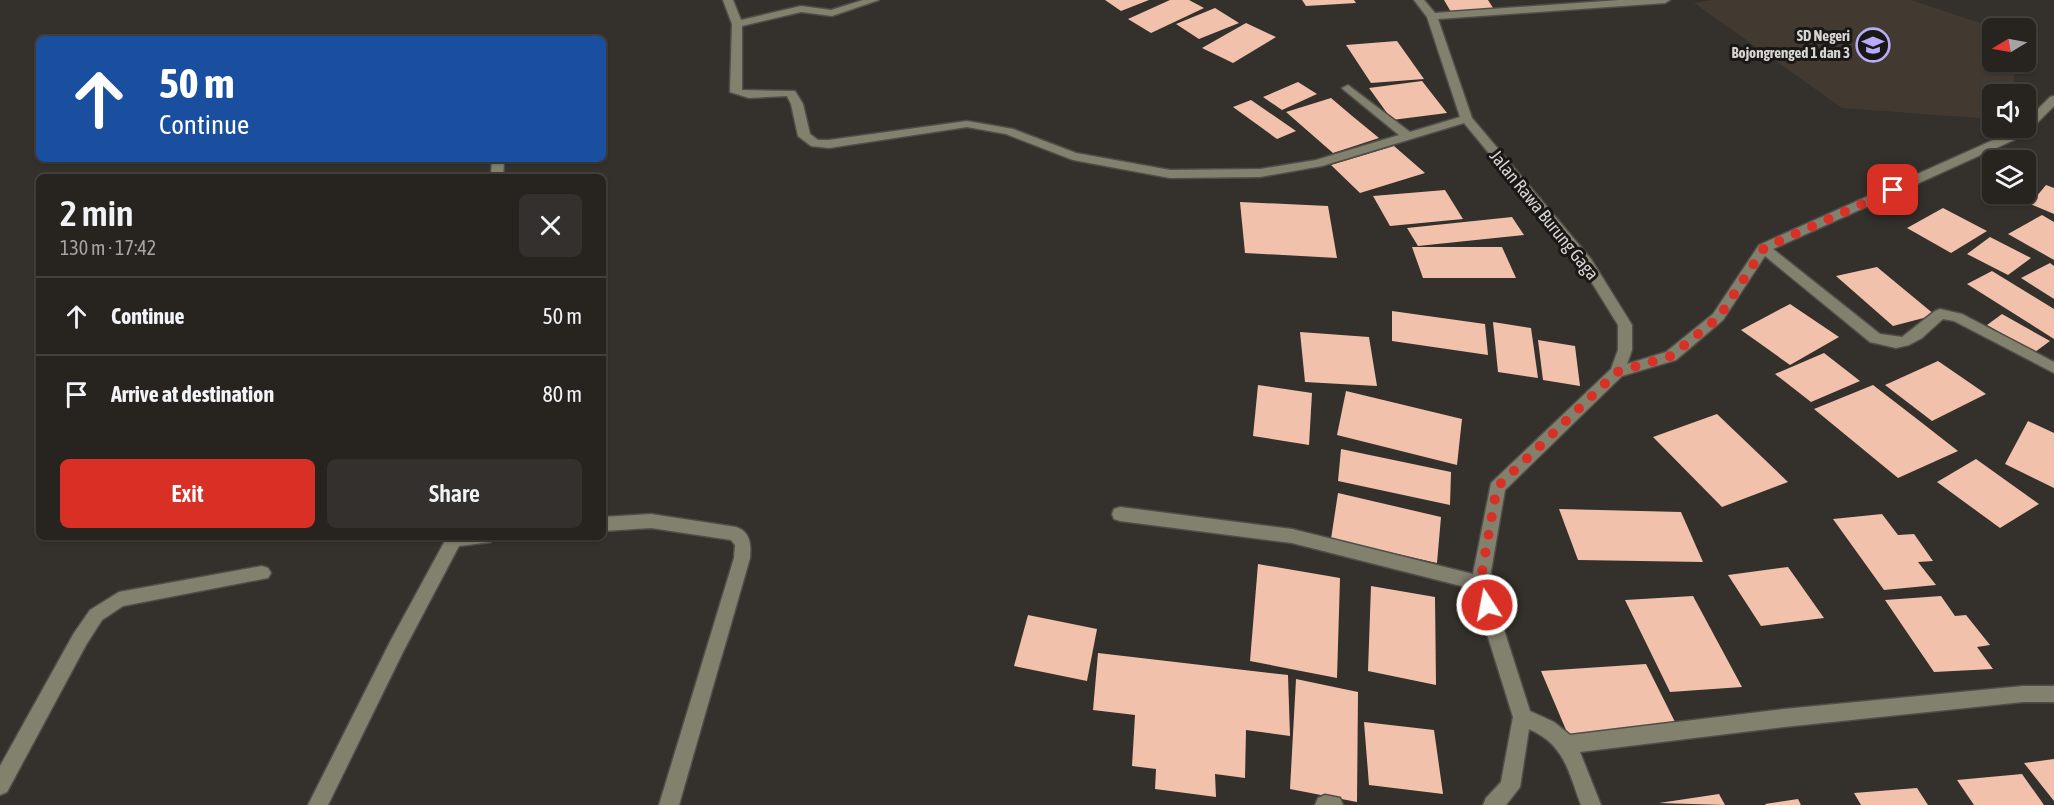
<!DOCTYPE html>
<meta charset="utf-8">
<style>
:root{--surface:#272420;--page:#33302d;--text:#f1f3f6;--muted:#a4a4a5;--line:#43413e;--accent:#d93025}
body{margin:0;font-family:"Asap Condensed",sans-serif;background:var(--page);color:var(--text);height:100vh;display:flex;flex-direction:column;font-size:22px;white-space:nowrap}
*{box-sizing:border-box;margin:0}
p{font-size:20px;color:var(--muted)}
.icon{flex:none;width:33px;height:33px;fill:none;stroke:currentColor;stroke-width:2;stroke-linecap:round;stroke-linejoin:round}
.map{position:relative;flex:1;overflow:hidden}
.drawer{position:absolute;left:36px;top:174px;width:570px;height:366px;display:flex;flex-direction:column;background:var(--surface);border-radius:9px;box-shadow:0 2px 4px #0004,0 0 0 2px var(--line)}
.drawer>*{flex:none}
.top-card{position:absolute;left:36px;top:36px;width:570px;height:126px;border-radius:9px;box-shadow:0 2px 4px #0004,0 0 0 2px var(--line);background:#1a4fa0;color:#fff;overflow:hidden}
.needle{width:39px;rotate:260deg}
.fabs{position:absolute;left:1982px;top:18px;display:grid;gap:12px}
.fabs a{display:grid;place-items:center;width:54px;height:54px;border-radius:9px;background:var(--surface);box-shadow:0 2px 4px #0004,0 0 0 2px var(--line);font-size:30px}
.pin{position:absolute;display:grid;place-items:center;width:51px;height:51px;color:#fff;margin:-26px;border-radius:12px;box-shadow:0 3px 9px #0006}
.me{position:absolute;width:66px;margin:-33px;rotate:349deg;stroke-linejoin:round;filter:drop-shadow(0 0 4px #0008)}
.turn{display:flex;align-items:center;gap:21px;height:126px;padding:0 24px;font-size:27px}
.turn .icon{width:78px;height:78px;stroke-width:2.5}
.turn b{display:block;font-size:42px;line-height:51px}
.round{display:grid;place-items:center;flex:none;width:63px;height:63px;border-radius:9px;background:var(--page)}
.head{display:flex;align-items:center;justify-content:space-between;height:102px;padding:0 24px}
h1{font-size:36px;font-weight:600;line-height:45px}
.action{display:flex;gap:12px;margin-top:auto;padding:12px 24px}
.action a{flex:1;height:69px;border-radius:9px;background:var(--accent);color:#fff;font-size:24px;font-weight:600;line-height:69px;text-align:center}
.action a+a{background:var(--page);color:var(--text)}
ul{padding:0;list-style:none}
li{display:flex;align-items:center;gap:18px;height:78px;padding:0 24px;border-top:2px solid var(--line)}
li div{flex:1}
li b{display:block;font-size:22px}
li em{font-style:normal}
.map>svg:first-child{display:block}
.built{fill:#423a31}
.building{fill:#f1c1ac}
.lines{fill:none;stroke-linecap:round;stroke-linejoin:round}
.minor-casing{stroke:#514e49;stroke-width:3}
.minor{fill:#82816e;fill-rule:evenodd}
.route{stroke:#d93025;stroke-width:10;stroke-dasharray:0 18}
.labels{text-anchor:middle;stroke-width:6;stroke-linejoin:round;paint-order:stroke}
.far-poi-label{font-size:15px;font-weight:bold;fill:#d7d5d2;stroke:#1a1816;text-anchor:end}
.street-label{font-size:18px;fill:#d7d5d2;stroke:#1a1816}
</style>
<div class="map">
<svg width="2054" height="805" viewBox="0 0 2054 805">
<rect width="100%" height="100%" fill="#34302b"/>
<path class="built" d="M1713 0H1911L1995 28H1992V62H2013L2015 94H1992V119L1842 108 1694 3Z"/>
<g class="building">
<path d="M1105 0H1149L1121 11Z"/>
<path d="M1170 0H1189L1204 8 1151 33 1128 19Z"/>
<path d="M1302 0H1354L1356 3 1306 6Z"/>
<path d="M1444 0H1488L1495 11 1451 12Z"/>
<path d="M1215 8 1239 23 1199 39 1176 24Z"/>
<path d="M1246 23 1276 37 1233 63 1202 48Z"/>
<path d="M1397 41 1424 79 1371 83 1346 45Z"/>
<path d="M1422 81 1447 113 1392 120 1369 88Z"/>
<path d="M1298 82 1317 94 1282 110 1263 97Z"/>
<path d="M1331 98 1351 115 1379 138 1333 153 1286 112Z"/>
<path d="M1251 100 1296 131 1277 139 1233 107Z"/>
<path d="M1394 146 1425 173 1360 193 1331 165Z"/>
<path d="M2046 185 2054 188V214L2030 204Z"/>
<path d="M1445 190 1463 219 1390 226 1373 196Z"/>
<path d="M1240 202 1328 206 1337 258 1245 253Z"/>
<path d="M1943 208 1987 231 1951 253 1907 228Z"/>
<path d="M2042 215 2054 222V260L2008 234Z"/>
<path d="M1512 217 1524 235 1418 246 1407 228Z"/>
<path d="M1990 237 2031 258 2008 275 1967 254Z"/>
<path d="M1412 247H1502L1516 278H1423Z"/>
<path d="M2050 263 2054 266V299L2021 278Z"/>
<path d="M1877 267 1935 315 1893 326 1836 276Z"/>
<path d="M1992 271 2054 309V339L1967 284Z"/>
<path d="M1790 304 1839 337 1790 365 1741 330Z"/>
<path d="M1392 311 1485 324 1488 355 1392 341Z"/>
<path d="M2002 314 2050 341 2035 352 1987 325Z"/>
<path d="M1493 322 1531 328 1538 378 1498 372Z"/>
<path d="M1300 332 1369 337 1377 386 1305 382Z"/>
<path d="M1538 340 1575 346 1580 386 1543 380Z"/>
<path d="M1824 353 1860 381 1811 402 1775 374Z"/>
<path d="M1938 361 1986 394 1932 421 1885 385Z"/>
<path d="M1258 385 1312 393 1309 445 1253 436Z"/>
<path d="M1873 385 1917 419 1958 451 1898 478 1814 409Z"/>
<path d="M1346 391 1462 419 1457 465 1337 435Z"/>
<path d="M1717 414 1788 482 1722 507 1653 437Z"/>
<path d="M2028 421 2054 433V488L2005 464Z"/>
<path d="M1341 449 1451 472 1450 505 1338 481Z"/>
<path d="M1976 459 2039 504 2000 528 1937 482Z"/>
<path d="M1338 493 1441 517 1437 563 1331 539Z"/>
<path d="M1559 509 1681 512 1703 562 1578 560Z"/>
<path d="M1882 514 1898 535 1914 534 1933 561 1918 562 1936 585 1884 590 1833 519Z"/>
<path d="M1258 564 1340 578 1337 678 1250 661Z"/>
<path d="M1788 567 1824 618 1761 626 1728 575Z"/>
<path d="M1371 586 1435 597 1436 685 1368 671Z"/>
<path d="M1693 596 1742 687 1670 692 1625 600Z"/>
<path d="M1941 596 1955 616 1966 615 1990 645 1977 647 1993 669 1934 672 1885 600Z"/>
<path d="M1028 615 1097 629 1087 681 1014 666Z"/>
<path d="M1098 653 1288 675 1290 736 1246 730 1245 778 1215 774 1216 797 1155 789 1156 769 1132 766 1135 715 1093 710Z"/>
<path d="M1646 664 1678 728 1569 737 1541 671Z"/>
<path d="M1296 679 1358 692 1357 802 1290 789Z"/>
<path d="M1364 722 1434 730 1443 794 1369 785Z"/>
<path d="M2054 759V801L2024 763Z"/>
<path d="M2022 774 2044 805H1974L1957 780Z"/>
<path d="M1917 788 1928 805H1861L1854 793Z"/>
<path d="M1719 794 1725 805 1659 803Z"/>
<path d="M1798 799 1801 805H1766L1765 804Z"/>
</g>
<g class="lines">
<g class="minor-casing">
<g id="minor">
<path d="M723 0H733L741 20 801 6 831 10 863 0H879L832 16 801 12 742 26V90L795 91 803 104 810 134 818 140H829L967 121 1013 129 1076 153 1170 170 1260 169 1316 160 1399 135 1344 90 1342 88 1348 85 1410 132 1460 117 1427 17 1414 0H1424L1435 13 1620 0H1670L1665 3 1438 19 1472 118 1591 259 1632 325V350L1627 364 1666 352 1713 314 1759 245 2020 128H2025V122L2050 97 2054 96V106L2025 135 1773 249 1880 334 1902 337 1935 311 1940 309 1962 314 2054 362V373L1954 321 1943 319 1922 338 1909 345 1896 348 1870 342 1765 256 1723 320 1676 360 1622 376 1505 490 1489 583 1530 711 1554 722 1570 735 1784 709 2023 686H2054V702H2023L1784 727 1580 752 1601 805H1581C1568 771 1565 745 1529 729L1520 787 1506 805H1483L1486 798 1501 782 1513 717 1473 589 1292 543 1120 521 1114 519 1112 514 1114 509 1120 507 1292 529 1473 574 1491 483 1611 369 1618 350V325L1581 265 1464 123 1322 166 1260 177 1170 178 1073 160 1006 134 967 127 829 148 811 146 798 136 791 104 787 96 749 98 730 92 732 24Z"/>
<path d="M492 159H504L503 177H491Z"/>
<path d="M651 514 736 527C751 532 751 545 750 558L679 805H659L734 558 735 545 731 540 651 528 603 531V517Z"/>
<path d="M447 537H493L491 542 459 546 403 652 328 805H308L391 640Z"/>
<path d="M262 566 268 568 271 573 268 578 123 606 102 620 86 645 7 792 0 795V766L74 633 90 610 119 592Z"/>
<path d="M1325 795 1340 798 1343 805H1315L1318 798Z"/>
</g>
</g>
<use href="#minor" class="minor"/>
</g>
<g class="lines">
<path class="route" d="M1487 605 1480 583 1497 487 1617 372 1671 356 1719 317 1764 248 1893 190"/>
</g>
<defs>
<g id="school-ring" transform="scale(1.725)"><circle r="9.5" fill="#1a1816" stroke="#b8abf7" stroke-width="1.5"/><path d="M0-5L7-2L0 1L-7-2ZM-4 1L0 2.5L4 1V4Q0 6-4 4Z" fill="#b8abf7"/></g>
</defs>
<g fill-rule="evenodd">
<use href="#school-ring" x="1873" y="45"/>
</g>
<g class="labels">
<g class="far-poi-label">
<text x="1850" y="41">SD Negeri<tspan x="1850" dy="17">Bojongrenged 1 dan 3</tspan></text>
</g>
<g class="street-label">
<text transform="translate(1544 215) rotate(51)" y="6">Jalan Rawa Burung Gaga</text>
</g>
</g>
</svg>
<div class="fabs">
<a><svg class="needle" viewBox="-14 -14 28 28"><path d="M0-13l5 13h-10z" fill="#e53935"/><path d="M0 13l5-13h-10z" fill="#a4a4a5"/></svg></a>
<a><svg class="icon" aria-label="sound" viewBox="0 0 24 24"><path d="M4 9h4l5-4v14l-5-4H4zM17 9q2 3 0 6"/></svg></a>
<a><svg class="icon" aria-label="layers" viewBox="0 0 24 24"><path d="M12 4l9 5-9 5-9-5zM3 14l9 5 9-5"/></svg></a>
</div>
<div class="pin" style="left:1893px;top:190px;background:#d93025"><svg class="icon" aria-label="arrive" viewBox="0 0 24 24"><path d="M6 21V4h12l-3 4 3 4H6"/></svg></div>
<svg class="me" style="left:1487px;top:605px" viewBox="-20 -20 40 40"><circle r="17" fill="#d93025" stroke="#fff" stroke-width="3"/><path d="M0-11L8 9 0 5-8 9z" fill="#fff"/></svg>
<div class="top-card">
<div class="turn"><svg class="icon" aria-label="ahead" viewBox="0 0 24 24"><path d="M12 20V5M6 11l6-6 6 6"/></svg><div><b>50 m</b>Continue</div></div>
</div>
<section class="drawer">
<div class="head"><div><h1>2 min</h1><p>130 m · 17:42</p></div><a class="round"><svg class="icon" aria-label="close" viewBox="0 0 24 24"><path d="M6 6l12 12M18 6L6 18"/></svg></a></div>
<ul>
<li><svg class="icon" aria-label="ahead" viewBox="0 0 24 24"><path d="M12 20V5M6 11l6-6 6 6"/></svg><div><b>Continue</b></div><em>50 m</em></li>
<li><svg class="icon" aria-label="arrive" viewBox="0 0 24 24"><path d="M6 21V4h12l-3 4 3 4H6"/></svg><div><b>Arrive at destination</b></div><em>80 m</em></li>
</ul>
<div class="action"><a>Exit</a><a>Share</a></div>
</section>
</div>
